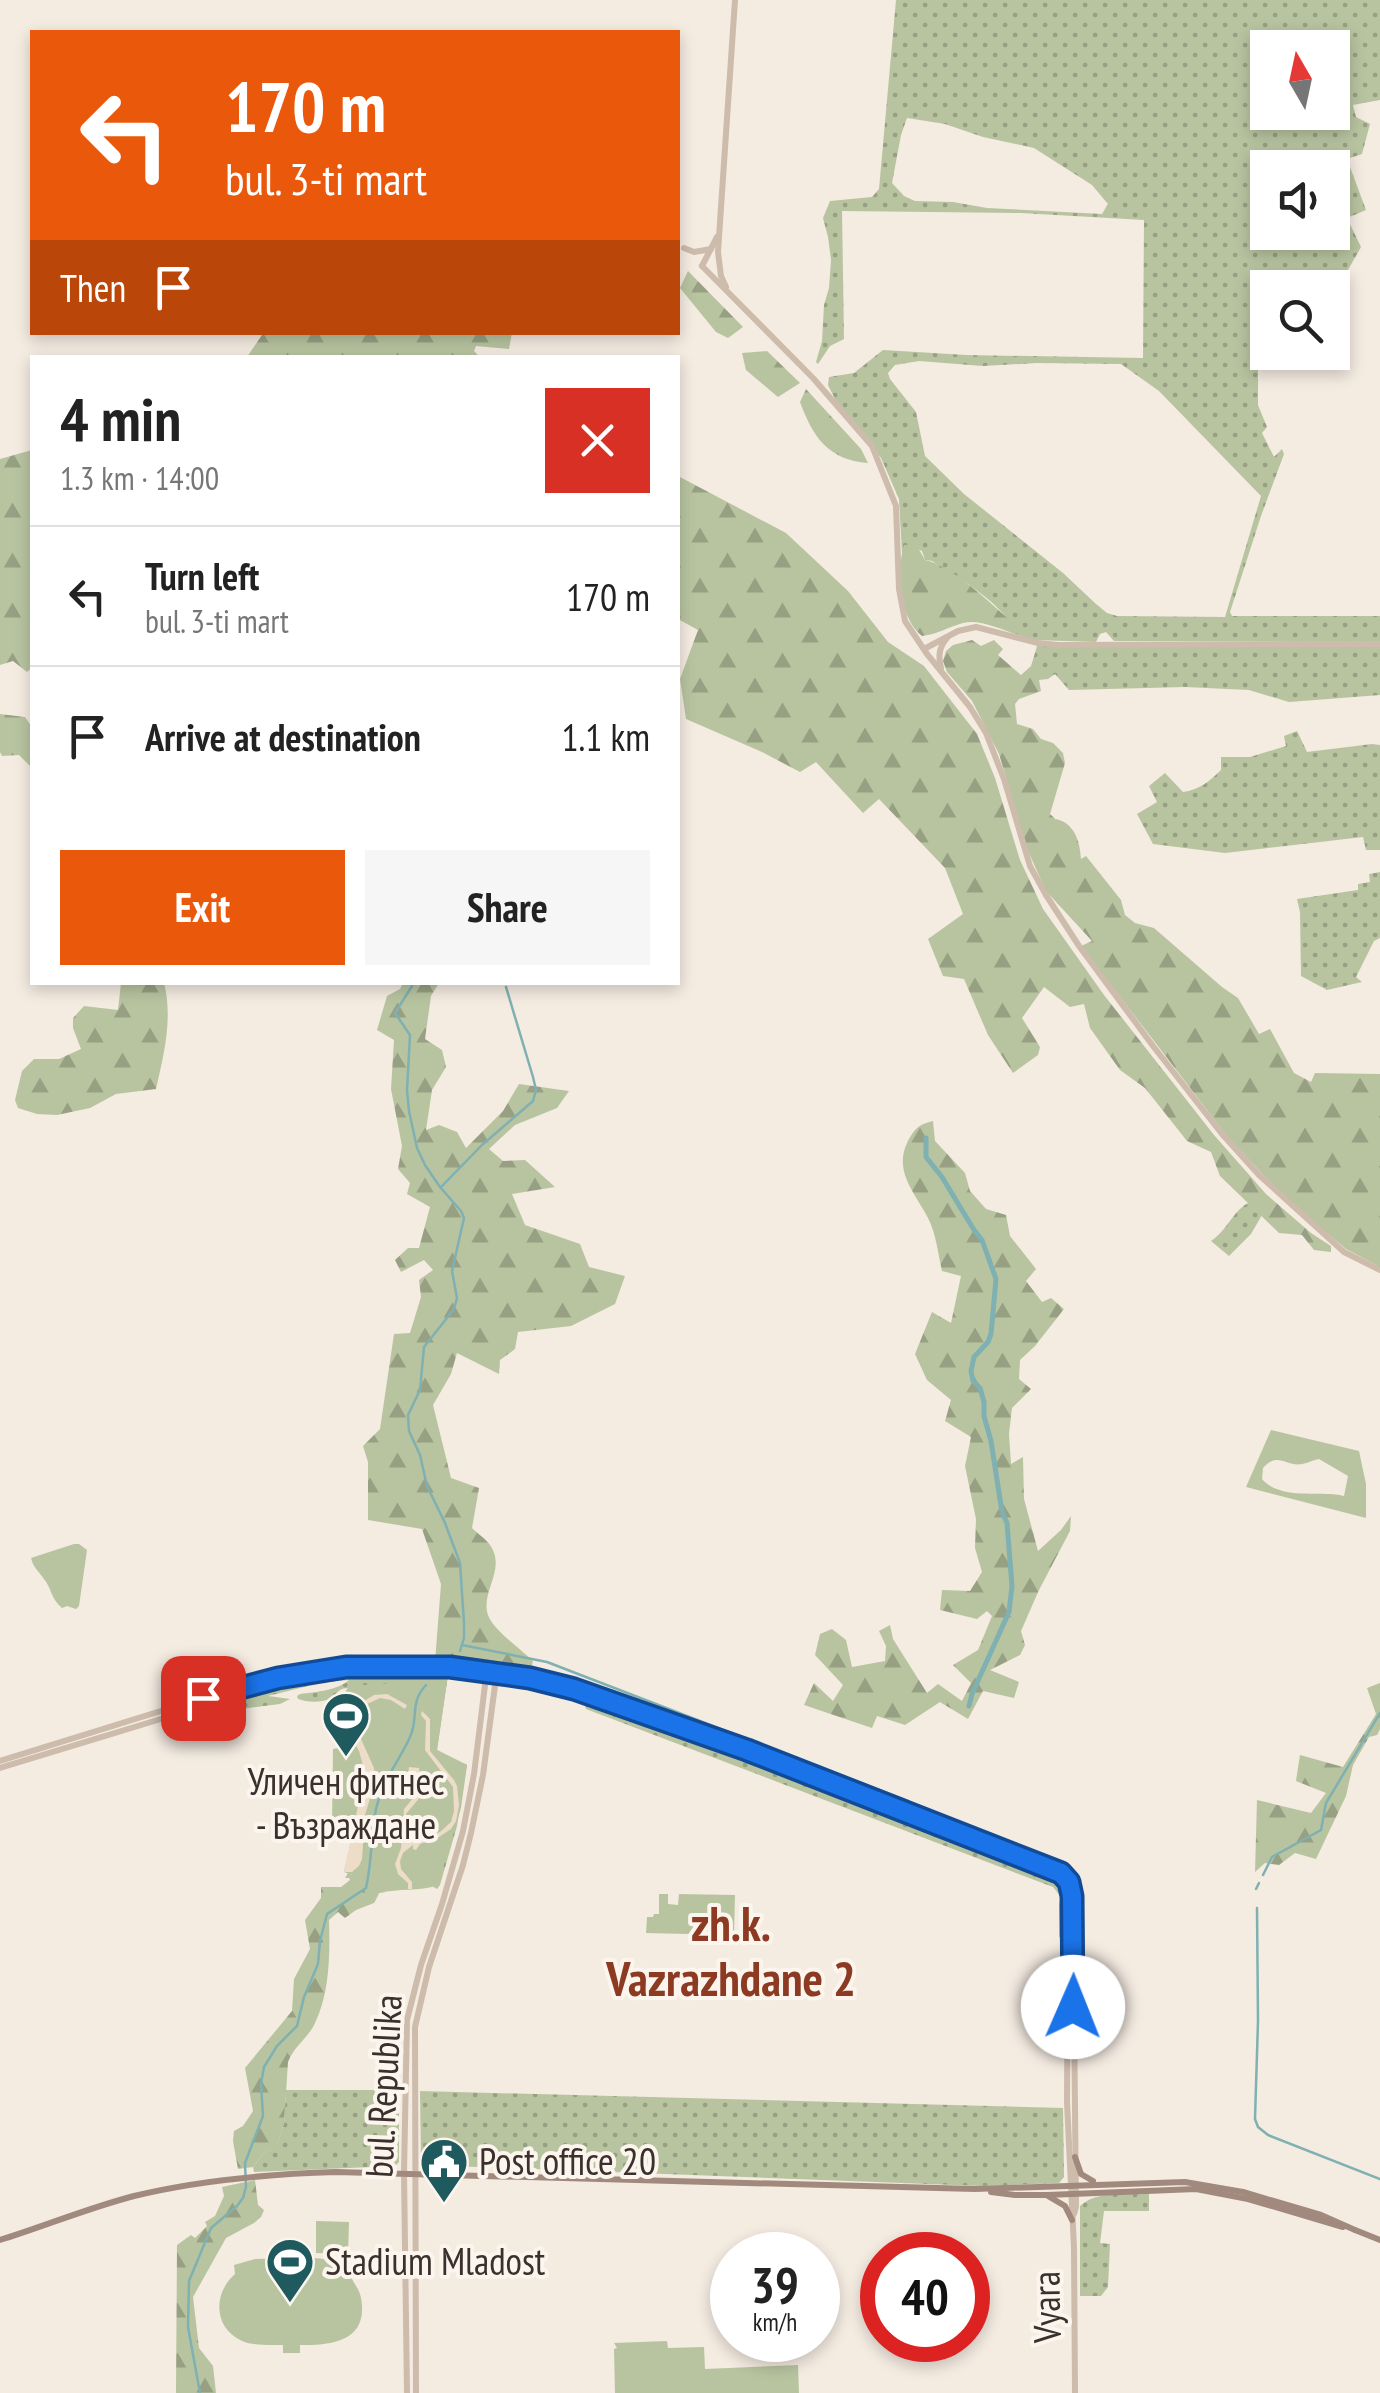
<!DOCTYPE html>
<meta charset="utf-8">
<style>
:root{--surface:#fff;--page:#f6f6f6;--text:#222;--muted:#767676;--line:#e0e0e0;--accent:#ea580c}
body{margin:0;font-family:"PT Sans Narrow",sans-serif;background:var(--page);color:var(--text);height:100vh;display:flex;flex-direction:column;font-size:38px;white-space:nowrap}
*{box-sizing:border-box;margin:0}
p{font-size:32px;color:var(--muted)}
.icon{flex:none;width:55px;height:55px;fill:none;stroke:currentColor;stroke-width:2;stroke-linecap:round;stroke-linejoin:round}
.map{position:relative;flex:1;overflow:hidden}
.drawer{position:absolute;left:30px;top:355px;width:650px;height:630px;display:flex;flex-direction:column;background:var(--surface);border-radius:0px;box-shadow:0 5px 15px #0003}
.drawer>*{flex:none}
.banner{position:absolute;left:30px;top:30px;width:650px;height:305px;border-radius:0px;box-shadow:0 5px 15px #0003;background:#ea580c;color:#fff;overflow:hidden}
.needle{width:65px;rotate:351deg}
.controls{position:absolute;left:1250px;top:30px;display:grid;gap:20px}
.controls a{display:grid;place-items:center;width:100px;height:100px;border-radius:0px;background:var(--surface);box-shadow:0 5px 15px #0003;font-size:50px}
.speed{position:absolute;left:710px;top:2232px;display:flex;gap:20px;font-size:50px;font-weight:700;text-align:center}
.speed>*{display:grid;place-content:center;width:130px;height:130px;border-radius:50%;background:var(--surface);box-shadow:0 5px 15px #0003;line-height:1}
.speed small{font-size:25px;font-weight:400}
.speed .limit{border:15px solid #d22;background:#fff;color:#111}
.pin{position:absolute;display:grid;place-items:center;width:85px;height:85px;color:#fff;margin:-42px;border-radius:20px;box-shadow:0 5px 15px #0006}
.me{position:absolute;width:110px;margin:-55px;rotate:1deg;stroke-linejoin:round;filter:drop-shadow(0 0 8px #0008)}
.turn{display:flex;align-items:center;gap:35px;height:210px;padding:0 30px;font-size:45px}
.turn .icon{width:130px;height:130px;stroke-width:2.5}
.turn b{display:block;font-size:70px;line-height:85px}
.then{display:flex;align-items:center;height:95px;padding:0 30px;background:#0003;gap:20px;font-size:38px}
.round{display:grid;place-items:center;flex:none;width:105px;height:105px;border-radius:0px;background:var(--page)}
.headline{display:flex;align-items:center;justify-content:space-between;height:170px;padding:0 30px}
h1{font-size:60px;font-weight:800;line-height:75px}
.action{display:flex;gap:20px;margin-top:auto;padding:20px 30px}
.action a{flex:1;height:115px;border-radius:0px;background:var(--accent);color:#fff;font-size:40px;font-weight:800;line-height:115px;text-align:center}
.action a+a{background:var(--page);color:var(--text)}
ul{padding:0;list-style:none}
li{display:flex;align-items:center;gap:30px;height:140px;padding:0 30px;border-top:2px solid var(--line)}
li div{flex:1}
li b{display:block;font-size:38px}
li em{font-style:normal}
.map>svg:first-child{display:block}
.grass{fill:url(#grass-dots);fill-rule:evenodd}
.forest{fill:url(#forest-firs)}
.green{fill:#b8c4a0;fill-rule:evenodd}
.plaza{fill:#ecdcc8}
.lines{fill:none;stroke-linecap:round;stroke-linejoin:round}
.stream{stroke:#7fb0b2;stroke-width:2.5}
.canal{stroke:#7fb0b2;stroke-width:5}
.tertiary{stroke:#cdbbac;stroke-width:6}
.secondary{stroke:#a18a7d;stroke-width:6}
.route-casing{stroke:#114b97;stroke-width:25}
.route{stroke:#1a73e8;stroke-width:18}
.labels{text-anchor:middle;stroke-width:8;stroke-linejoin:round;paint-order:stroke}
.poi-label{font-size:38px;fill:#3b302b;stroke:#fbf5ee;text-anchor:start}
.street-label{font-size:38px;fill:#3b302b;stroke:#fbf5ee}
.district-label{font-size:48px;font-weight:bold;fill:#8c3b22;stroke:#fbf5ee}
</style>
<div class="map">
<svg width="1380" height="2393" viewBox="0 0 1380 2393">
<defs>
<pattern id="grass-dots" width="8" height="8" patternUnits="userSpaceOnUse" patternTransform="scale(2.5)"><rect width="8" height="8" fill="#b8c4a0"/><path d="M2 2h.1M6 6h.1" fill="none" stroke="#97a083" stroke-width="1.8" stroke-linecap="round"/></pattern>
<pattern id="forest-firs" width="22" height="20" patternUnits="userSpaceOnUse" patternTransform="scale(2.5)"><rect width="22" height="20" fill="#b8c4a0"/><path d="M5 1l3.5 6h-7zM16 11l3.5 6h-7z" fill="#97a083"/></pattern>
</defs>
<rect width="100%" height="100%" fill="#f4ebe1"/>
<g class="grass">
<path d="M896 0H1380V100L1353 105 1356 117 1370 124 1362 154 1347 159 1366 210 1347 218 1361 247 1336 291 1333 293 1332 288H1268L1267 350 1258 355V405L1267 427 1262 433 1274 457 1282 449 1284 454 1261 516 1230 612 1232 616H1380V642L1114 641 1106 632 1100 634 1096 642 1034 640 1015 634C1005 603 959 579 932 561L925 560 922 551 911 546 902 553 899 499 881 458 835 399 828 385 829 377 854 373 883 350 966 355 1143 358 1144 220 1021 213 842 211 844 339 830 346 818 364 816 362 822 341 824 305 829 288 831 260 828 237 823 218 830 201 872 197 879 189ZM1268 48H1332V112H1268ZM907 118 945 124 983 137 1034 148 1092 185 1108 204 1102 214 987 208 953 202 915 201 904 196 892 183 901 135ZM1268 168H1332V232H1268ZM919 361 983 366 1037 363 1121 364 1159 391 1261 496 1225 617 1117 616 1107 613 1096 604 1063 573 964 494 925 456 916 412 890 379 888 373 895 365Z"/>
<path d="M1038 643 1380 644V695L1289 702 1249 690 1185 687 1069 690 1055 674 1048 679 1039 680 1031 666Z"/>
<path d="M1297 731 1307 752 1372 744 1380 745V850H1366L1363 837 1225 853 1153 844 1137 814 1157 802 1149 786 1165 773 1183 792C1199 790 1210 781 1221 770V757H1250L1286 746 1284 736Z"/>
<path d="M1380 872V938L1374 941 1356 977 1362 982 1327 990 1301 976 1300 912 1297 899 1358 890V884L1370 882 1369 874Z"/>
<path d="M1250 1202 1262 1215 1251 1234 1229 1256 1211 1241C1227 1231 1233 1210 1250 1202Z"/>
<path d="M448 1675 437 1750 467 1765 457 1826 440 1885 437 1889 432 1886 348 1688C335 1689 339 1695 329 1699 320 1703 306 1702 298 1699L297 1696 300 1694C317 1692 338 1690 349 1680L324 1682 268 1696 290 1699 280 1704 226 1711 223 1707 226 1702 304 1682 347 1678Z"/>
<path d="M584 1700 821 1786 1062 1881 1068 1938 1059 1937V1905L1061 1897 1053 1887 586 1709Z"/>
<path d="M286 2090H399V2162L395 2166 254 2172 253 2167 264 2153 277 2144 284 2123Z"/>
<path d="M420 2091 1063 2108 1064 2177 1059 2183 981 2186 426 2165 421 2159Z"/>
<path d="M1149 2194V2211H1104L1100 2243 1110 2244 1108 2287 1101 2296H1080V2206C1097 2190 1127 2195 1149 2194Z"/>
</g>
<g class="forest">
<path d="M688 271 743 327 728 338 716 332 680 288Z"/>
<path d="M264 332H512V333L509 349 476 346 474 351 480 357H247Z"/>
<path d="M767 351 800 383 778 397 746 370 742 353Z"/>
<path d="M806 389 861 449 868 463C828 460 813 437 800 402Z"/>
<path d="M32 450V668L27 672 13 661 0 665V459Z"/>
<path d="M678 476 786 533 848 591 888 642 924 666 977 734 995 778 1020 860 1043 909 1104 995 1214 1135 1266 1194 1311 1233 1331 1246V1252L1314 1250 1302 1235 1279 1233 1220 1176 1211 1152 1187 1141 1145 1088 1120 1070 1090 1028 1084 1004 1070 1007 1044 987 1022 1018 1040 1047 1038 1055 1013 1073 988 1035 964 979 943 976 928 939 963 914 945 868 879 799 863 813 816 762 800 772 762 752 686 719 680 679 698 630 678 619Z"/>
<path d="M904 545 917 546 925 560C954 566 995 608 1019 628L1021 631 1015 634C1000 629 979 619 963 623 948 627 939 634 922 636 899 617 896 572 904 545Z"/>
<path d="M972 640 981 646 994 640 1003 649 998 655 1021 675 1031 666 1038 674 1041 691 1019 699 1015 704 1017 724 1033 729 1041 739 1053 743 1063 753 1065 763 1050 814C1062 825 1049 815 1064 822 1077 830 1080 845 1081 859L1086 856 1121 900 1125 915 1135 923 1154 928 1222 987 1238 998 1259 1034 1270 1029 1294 1073 1311 1082 1315 1073 1380 1074V1267L1346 1249 1282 1195 1227 1136 1081 946 1092 941 1046 891 1028 851 999 754 972 701 947 672 943 661 946 651 953 645Z"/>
<path d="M0 714 25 717 32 727 31 767 19 755 2 756 0 752Z"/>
<path d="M121 983H164C173 1018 164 1054 156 1089L116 1094 90 1108 57 1115 37 1114 18 1108 15 1100 22 1071 34 1059H59L81 1049 73 1028V1018L84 1006 118 1010Z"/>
<path d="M403 983H439L431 996 425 1039 442 1050 446 1067 432 1090 426 1130 439 1125 457 1132 466 1148 503 1111 519 1084 569 1091 557 1108 515 1125 489 1149 503 1161 525 1160 555 1187 512 1194 525 1225 580 1244 589 1267 625 1276 615 1304 571 1326 518 1332 515 1349 500 1360 499 1374 457 1353 451 1374 433 1405 451 1478 479 1488 472 1528C478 1534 486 1539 490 1545 507 1569 480 1592 488 1615 493 1630 521 1649 533 1661L530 1674 435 1662 441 1584 422 1529 368 1520V1462L363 1446 380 1429 394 1334 410 1333 421 1297 419 1280 433 1270 424 1260 401 1272 395 1260 408 1248H419L430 1207 407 1194 410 1183 398 1169 402 1146 391 1089 394 1040 377 1030 387 996 400 989Z"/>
<path d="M933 1121 935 1141 965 1173 970 1191 986 1209 1006 1215 1010 1236 1036 1269 1026 1281 1042 1302 1051 1298 1064 1309 1035 1346 1020 1360 1019 1379 1031 1389 1012 1408 1009 1434 1011 1464 1023 1457 1024 1499 1038 1551 1061 1530 1071 1516 1070 1531 1039 1590 1021 1631 1025 1645 1020 1655 990 1670 1019 1682 1014 1698 983 1691 968 1719 940 1702 905 1725 877 1716 872 1728 804 1705 814 1683 833 1701 843 1685 815 1655 820 1634 832 1629 846 1640 852 1667 885 1661 886 1646 879 1631 890 1625 893 1639 927 1693 938 1684 962 1701 971 1683 953 1665 978 1650 992 1616 987 1611 977 1619 940 1610 942 1590 970 1591 982 1572 975 1548 976 1519 965 1466 971 1437 945 1421 951 1400 927 1380 915 1354 932 1312 951 1323 961 1276 942 1271C938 1254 936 1233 928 1218 914 1191 892 1170 909 1139 915 1128 920 1124 933 1121Z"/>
<path d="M1380 1683V1729L1377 1735 1369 1737 1353 1765 1346 1796 1316 1859 1295 1853 1279 1865 1265 1863 1255 1872 1257 1800 1311 1813 1326 1793 1296 1781 1300 1755 1343 1767 1376 1714 1367 1688Z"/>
<path d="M348 1873 385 1892 379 1893 374 1903 356 1910 345 1918 338 1912 329 1920C330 1953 330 1992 315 2023 309 2037 294 2046 288 2062L284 2123 277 2145 264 2153 253 2167 238 2169 233 2141 234 2131 243 2126 253 2111 245 2068 292 2011 294 1979 310 1949 305 1920 321 1898V1887H341L350 1880 349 1878H345Z"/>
<path d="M255 2180 258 2205 264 2210 261 2217 254 2223 226 2238 193 2297 199 2348 213 2366 216 2393H176L177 2245 191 2235 195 2238 207 2226 205 2222 215 2216 224 2196 222 2187Z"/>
</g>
<g class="green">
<path d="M1271 1430 1359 1451 1366 1484V1518L1246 1487ZM1319 1459 1348 1476 1344 1496C1319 1490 1281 1501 1262 1479L1263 1468C1278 1451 1286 1467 1302 1464 1308 1463 1313 1460 1319 1459Z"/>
<path d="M74 1544H79L87 1550 79 1606 76 1609 67 1606 62 1608C51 1599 52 1589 44 1579 38 1570 34 1569 31 1558Z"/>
<path d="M406 1673 448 1675 437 1750 467 1765 461 1808 438 1885C419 1892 399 1888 379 1893L374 1903 352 1875 344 1872 354 1827H332L333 1749 349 1746 353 1741 336 1708 339 1707 338 1703 349 1686 406 1682Z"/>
<path d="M659 1894H668V1904L678 1905 679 1894 735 1895 734 1935 646 1933 647 1917H653L654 1914H659Z"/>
<path d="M316 2221 349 2222 348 2254 316 2253Z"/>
<path d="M255 2259C284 2259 324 2252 349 2268 349 2280 359 2286 361 2298 369 2341 332 2346 300 2345V2353H283V2345C270 2345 254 2346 242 2341 213 2328 213 2293 235 2274L234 2265Z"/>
<path d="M667 2341 668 2348 704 2347 705 2369 798 2365 799 2393H615L614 2349 617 2348 614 2343Z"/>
</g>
<g class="plaza">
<path d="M387 1694 407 1705 405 1709 391 1700 380 1698 365 1705 358 1717 357 1730 374 1768 376 1779 365 1815 362 1859 359 1866 352 1872H344L365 1773 359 1751 336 1708 339 1707 352 1730 356 1706 374 1695Z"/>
<path d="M422 1711 430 1719V1751L454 1780 457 1786 459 1805 456 1821 451 1829 439 1837 420 1844 416 1850 413 1849V1845L403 1853 400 1861 401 1869 412 1882V1889H408V1883L398 1874 395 1864 401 1848 404 1809 418 1792 417 1776 408 1775 409 1767 419 1768 423 1791 421 1796 406 1814V1843L440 1832 451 1822 454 1811 453 1787 425 1750 426 1721 421 1715Z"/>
</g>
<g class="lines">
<g class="stream">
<path d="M412 982V986L395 1013 410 1035 407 1090 409 1111 417 1148 425 1165 440 1187 461 1211 464 1218 452 1271 457 1298 454 1309 424 1347 420 1390 408 1415 409 1431 420 1455 427 1486 445 1523 460 1563 464 1623V1638L460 1651"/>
<path d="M442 1186 482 1145 533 1101 536 1090 533 1077 506 987"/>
<path d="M462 1645 547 1662 908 1801"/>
<path d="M1263 1875 1272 1857 1321 1830 1326 1803 1380 1713"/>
<path d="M1256 1889 1259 1883"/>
<path d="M1257 1908 1258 2021 1255 2119 1258 2127 1268 2135 1380 2179"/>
<path d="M200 2393 188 2327 189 2281 211 2228 237 2206 243 2198 246 2187 245 2163 263 2116 261 2084 264 2067 277 2046 297 2026 304 1997 318 1964 320 1941 327 1914 366 1888C372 1862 371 1835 376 1809 383 1778 399 1762 410 1737 419 1718 409 1703 426 1685"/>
</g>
<path class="canal" d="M926 1138V1157L942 1177 974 1230 982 1240 996 1279 991 1334 988 1342 974 1357 971 1371 973 1381 980 1388 984 1402V1416L991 1441 1002 1512 1007 1523 1012 1586 1009 1612 972 1694 969 1706"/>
<g class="tertiary">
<path d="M684 248 694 252 711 249"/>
<path d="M702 266 813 378 872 446 896 506 899 589 905 621 927 654 970 707 986 733 1004 779 1030 866 1046 895 1079 946 1153 1046 1222 1134 1259 1175 1344 1252 1380 1270"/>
<path d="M702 266 717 237"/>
<path d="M726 287 721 276 718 252 735 0"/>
<path d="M924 649 958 631 976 627 1038 643 1058 645 1380 644"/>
<path d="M941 668C938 656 939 647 947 638"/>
<path d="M0 1761 219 1693 278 1678 346 1667 424 1666 476 1669 530 1678 575 1689 747 1751 1057 1871 1070 1885 1073 1911 1076 2207 1074 2214"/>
<path d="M0 1768 220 1701 279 1685 368 1674H456L528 1685 584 1700 661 1730 821 1786 1062 1881 1066 1890 1068 1912 1067 2102 1074 2248 1075 2393"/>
<path d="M407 2393 404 2173 407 2020 421 1965 442 1904 463 1831 474 1774 486 1677"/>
<path d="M416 2393 415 2027 429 1967 463 1865 471 1833 483 1775 496 1678"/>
</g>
<g class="secondary">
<path d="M1075 2157 1081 2174 1093 2181"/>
<path d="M991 2192 1015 2195H1047L1196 2189 1248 2199 1343 2227"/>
<path d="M1048 2196 1065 2206 1072 2220"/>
<path d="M1355 2230 1380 2240"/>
<path d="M0 2240C45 2226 88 2208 134 2196 200 2180 268 2174 336 2172L975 2189 1185 2182 1243 2192 1321 2215 1355 2230"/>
</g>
</g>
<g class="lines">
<g class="route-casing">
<path id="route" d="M203 1698 278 1678 346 1667H450L530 1678 574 1689 747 1750 1061 1873 1069 1882 1072 1896 1073 2007"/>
</g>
<use href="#route" class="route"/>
</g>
<defs>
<g id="stadium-pin" transform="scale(2.5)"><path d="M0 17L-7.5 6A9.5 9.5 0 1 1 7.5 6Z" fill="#1f5a5e" stroke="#fbf5ee"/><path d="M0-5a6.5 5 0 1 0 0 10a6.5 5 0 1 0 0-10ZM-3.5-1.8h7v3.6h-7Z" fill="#fff"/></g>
<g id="civic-pin" transform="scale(2.5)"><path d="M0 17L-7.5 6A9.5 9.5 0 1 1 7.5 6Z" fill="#1f5a5e" stroke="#fbf5ee"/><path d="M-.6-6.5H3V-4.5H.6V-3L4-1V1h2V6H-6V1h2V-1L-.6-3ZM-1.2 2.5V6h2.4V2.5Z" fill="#fff"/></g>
</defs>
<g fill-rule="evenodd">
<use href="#stadium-pin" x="346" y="1716"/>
<use href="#civic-pin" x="444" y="2162"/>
<use href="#stadium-pin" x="290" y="2262"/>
</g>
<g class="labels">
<g class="poi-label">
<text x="346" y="1795" text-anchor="middle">Уличен фитнес<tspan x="346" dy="44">- Възраждане</tspan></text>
<text x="479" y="2175">Post office 20</text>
<text x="325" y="2275">Stadium Mladost</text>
</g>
<g class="street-label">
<text transform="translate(384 2086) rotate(-87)" y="13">bul. Republika</text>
<text transform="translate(1047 2307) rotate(-91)" y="13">Vyara</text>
</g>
<g class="district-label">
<text x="731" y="1941">zh.k.<tspan x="731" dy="55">Vazrazhdane 2</tspan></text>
</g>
</g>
</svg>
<div class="controls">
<a><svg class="needle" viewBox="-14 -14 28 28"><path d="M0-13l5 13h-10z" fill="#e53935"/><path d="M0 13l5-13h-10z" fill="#767676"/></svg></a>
<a><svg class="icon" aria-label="sound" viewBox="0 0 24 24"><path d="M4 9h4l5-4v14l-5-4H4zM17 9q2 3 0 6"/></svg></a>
<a><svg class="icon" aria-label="search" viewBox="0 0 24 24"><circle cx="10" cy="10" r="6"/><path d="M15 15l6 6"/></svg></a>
</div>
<div class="speed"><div>39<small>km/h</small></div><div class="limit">40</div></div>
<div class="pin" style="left:203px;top:1698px;background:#d93025"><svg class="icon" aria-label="arrive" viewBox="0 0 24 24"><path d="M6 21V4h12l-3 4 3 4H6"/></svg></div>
<svg class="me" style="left:1073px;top:2007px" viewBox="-20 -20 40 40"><circle r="19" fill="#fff"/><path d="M0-13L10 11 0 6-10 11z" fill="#1a73e8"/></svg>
<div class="banner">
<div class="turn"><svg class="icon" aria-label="left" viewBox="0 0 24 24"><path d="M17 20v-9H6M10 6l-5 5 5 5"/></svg><div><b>170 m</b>bul. 3-ti mart</div></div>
<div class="then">Then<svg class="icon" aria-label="arrive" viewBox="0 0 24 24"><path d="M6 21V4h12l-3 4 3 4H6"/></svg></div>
</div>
<section class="drawer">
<div class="headline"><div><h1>4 min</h1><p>1.3 km · 14:00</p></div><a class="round" style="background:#d93025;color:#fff"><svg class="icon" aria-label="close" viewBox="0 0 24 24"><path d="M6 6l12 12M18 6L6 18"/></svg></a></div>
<ul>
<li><svg class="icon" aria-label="left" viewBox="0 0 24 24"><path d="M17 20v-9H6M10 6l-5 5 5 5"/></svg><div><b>Turn left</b><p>bul. 3-ti mart</p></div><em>170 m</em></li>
<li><svg class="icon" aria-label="arrive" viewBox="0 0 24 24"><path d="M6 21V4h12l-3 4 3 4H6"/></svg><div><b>Arrive at destination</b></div><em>1.1 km</em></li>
</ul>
<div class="action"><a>Exit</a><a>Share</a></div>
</section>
</div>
